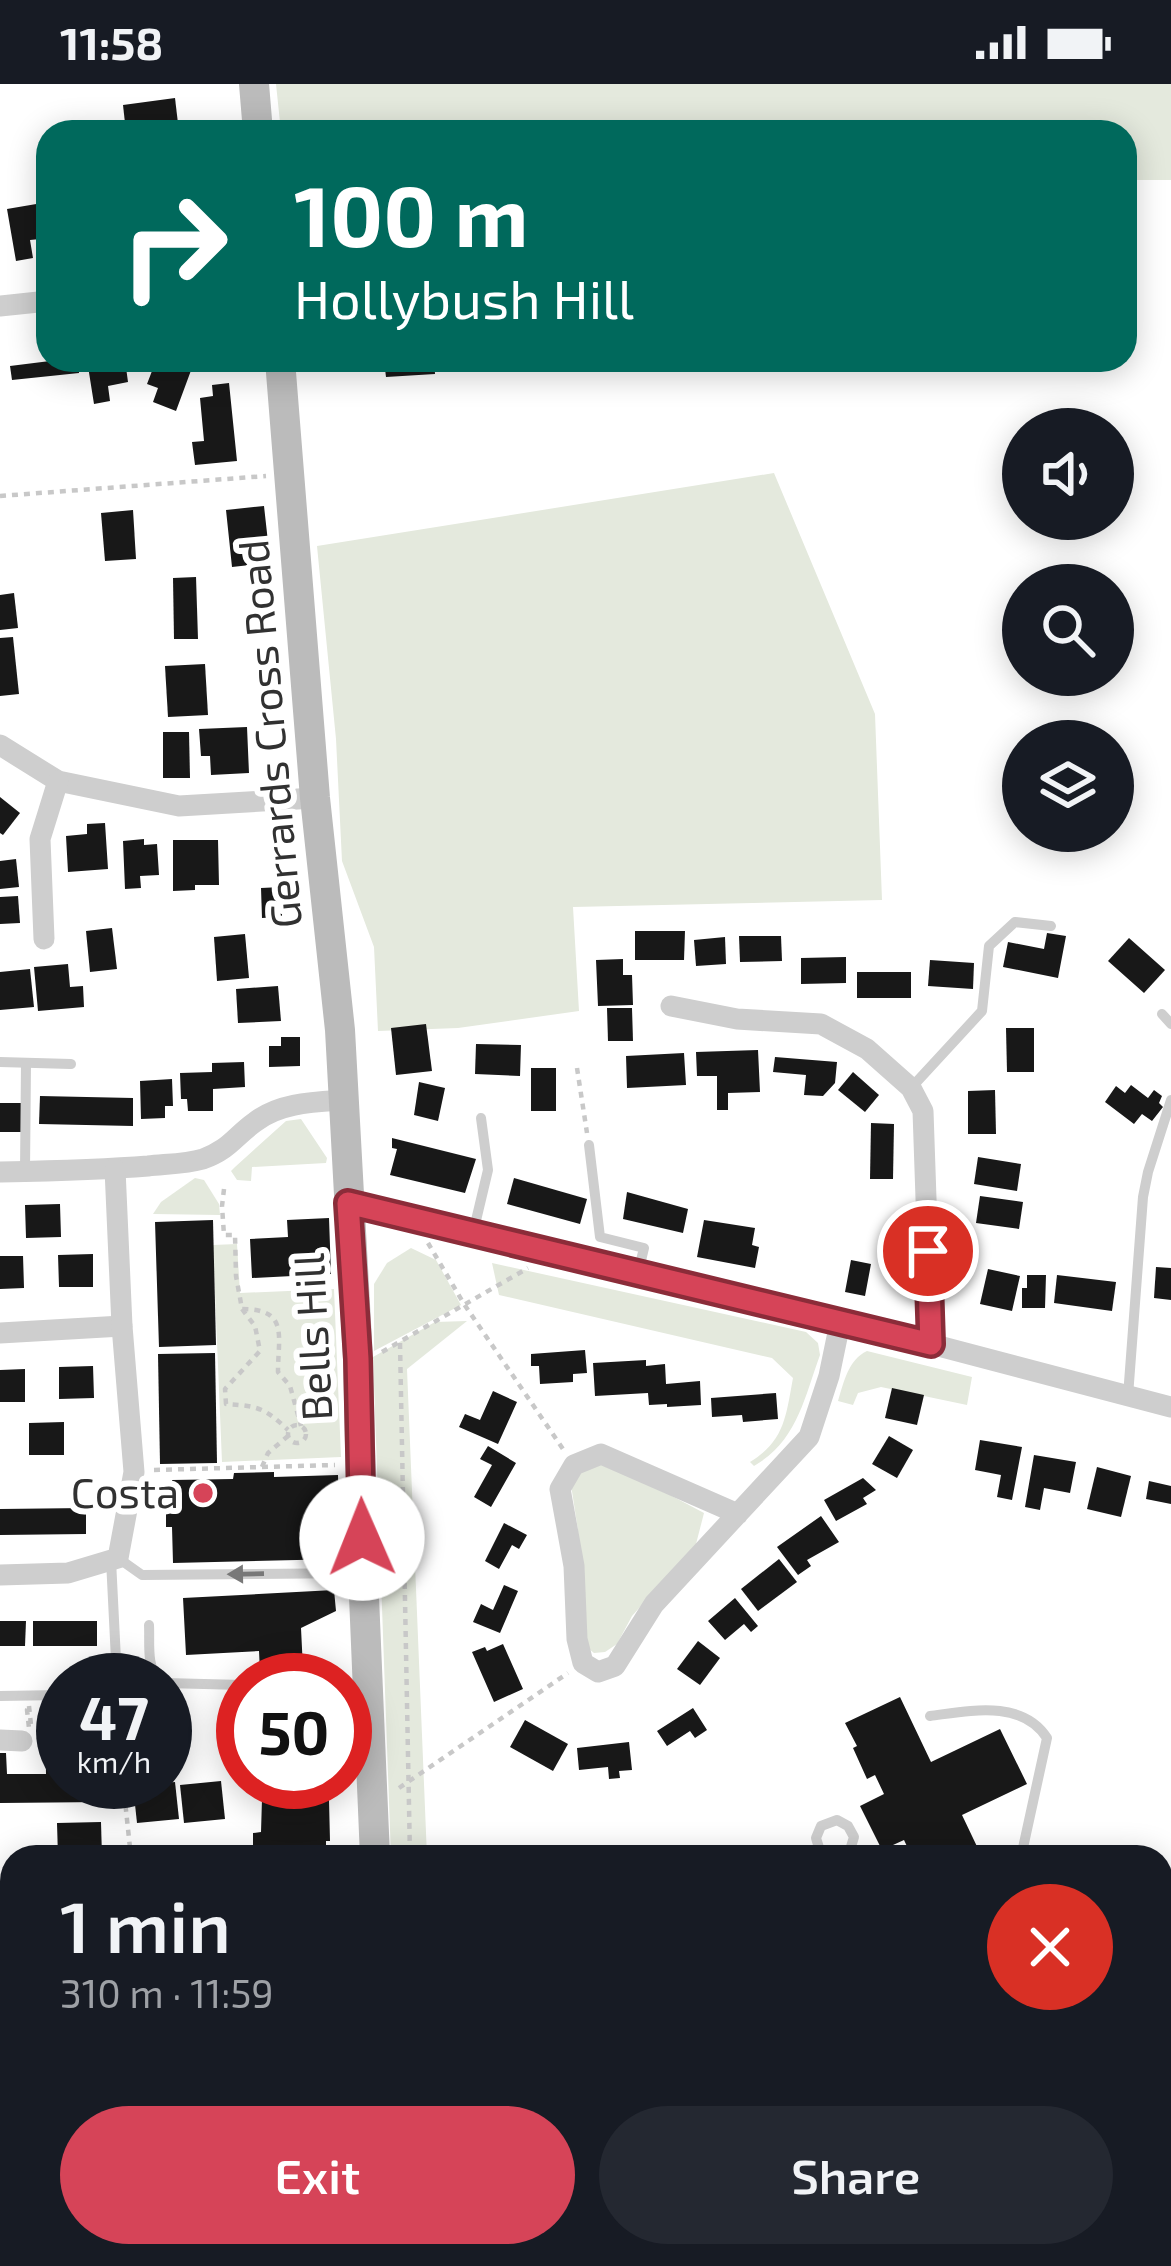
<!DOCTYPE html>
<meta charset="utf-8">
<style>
:root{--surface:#171b24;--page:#242831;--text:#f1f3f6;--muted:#9ea1a6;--accent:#d64458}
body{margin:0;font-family:"Exo 2",sans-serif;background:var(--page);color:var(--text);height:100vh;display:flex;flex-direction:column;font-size:45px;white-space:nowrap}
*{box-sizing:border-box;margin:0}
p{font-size:39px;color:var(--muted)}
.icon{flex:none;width:66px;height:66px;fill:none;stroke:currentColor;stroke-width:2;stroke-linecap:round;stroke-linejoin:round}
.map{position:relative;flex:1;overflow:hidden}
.side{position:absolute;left:0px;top:1761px;width:1173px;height:423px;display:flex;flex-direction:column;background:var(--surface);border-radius:36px 36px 0 0;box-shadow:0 6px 30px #0003}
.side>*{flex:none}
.guide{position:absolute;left:36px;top:36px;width:1101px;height:252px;border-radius:36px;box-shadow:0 6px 30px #0003;background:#00695c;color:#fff;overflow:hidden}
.fabs{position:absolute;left:1002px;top:324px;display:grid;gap:24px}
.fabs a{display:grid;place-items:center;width:132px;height:132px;border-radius:50%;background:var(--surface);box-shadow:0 6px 30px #0003;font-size:60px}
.speed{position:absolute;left:36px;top:1569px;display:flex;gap:24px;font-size:60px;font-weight:700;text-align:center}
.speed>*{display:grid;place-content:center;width:156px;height:156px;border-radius:50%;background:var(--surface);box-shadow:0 6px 30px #0003;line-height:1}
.speed small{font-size:30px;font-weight:400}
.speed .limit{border:18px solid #d22;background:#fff;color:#111}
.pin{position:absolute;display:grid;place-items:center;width:102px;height:102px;color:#fff;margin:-51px;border:6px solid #fff;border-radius:50%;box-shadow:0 3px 12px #0007}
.me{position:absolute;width:132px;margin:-66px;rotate:359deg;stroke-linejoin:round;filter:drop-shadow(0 0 9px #0008)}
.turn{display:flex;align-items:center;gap:42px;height:252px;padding:0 60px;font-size:54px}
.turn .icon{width:156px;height:156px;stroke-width:2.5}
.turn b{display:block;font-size:84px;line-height:102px}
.round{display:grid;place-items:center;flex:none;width:126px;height:126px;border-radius:63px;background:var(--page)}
.summary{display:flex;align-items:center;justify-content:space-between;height:204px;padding:0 60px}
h1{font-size:72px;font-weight:600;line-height:90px}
.action{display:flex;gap:24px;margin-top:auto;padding:24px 60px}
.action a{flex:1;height:138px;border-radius:72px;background:var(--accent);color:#fff;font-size:48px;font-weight:600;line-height:138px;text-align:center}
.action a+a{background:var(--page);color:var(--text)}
.status{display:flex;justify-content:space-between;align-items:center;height:84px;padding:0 60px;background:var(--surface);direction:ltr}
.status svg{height:33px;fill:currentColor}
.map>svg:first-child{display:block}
.green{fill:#e4e9dd}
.building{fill:#181818}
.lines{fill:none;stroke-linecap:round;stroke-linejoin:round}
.path{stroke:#c8c8c8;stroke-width:4.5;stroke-dasharray:6 6;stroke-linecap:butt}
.service{stroke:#cecece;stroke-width:10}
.minor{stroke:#cecece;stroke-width:21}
.secondary{stroke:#bbb;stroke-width:30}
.oneway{fill:#787878}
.route-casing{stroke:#8b2c39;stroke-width:30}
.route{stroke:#d64458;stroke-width:21}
.poi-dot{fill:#d64458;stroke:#fff;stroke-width:4.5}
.labels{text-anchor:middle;stroke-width:12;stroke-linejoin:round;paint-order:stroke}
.street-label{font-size:42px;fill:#313131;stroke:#fff}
.poi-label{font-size:42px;fill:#313131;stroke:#fff;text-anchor:end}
</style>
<div class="status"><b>11:58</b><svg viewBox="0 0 49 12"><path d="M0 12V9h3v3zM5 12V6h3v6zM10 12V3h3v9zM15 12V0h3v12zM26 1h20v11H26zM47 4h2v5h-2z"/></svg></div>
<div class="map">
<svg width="1171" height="2182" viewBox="0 0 1171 2182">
<rect width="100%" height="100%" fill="#fff"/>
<g class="green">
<path d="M276 0H1171V96H1125V48H281Z"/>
<path d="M774 389 875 630 882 816 573 823 579 927 458 944 378 947 374 863 342 777 336 655 317 462Z"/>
<path d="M301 1035 327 1074 326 1079 252 1083 251 1097 237 1096 231 1087 235 1083 286 1037Z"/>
<path d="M195 1094 204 1096 219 1120 220 1131 153 1130 161 1118Z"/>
<path d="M237 1160 240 1209 334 1205 341 1373 222 1378 213 1161Z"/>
<path d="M411 1164 436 1176 461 1221 374 1267V1200L387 1179Z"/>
<path d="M492 1179 806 1248 818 1259 820 1271C804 1315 797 1357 754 1382L750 1378C785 1357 786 1331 793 1294L772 1274 499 1211Z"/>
<path d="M467 1237 407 1285 427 1773H391L373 1273 435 1238Z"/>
<path d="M867 1267 972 1293 967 1321 881 1303 858 1309 853 1321 838 1317C844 1298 848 1276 867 1267Z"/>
<path d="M606 1377 704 1429 696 1460 632 1532 617 1560 605 1568 594 1569 583 1560 578 1446 571 1401 575 1386Z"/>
</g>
<g class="building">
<path d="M175 14 179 48H126L123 21Z"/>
<path d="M48 118V145L38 147 40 155 30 156 33 174 16 177 7 125Z"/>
<path d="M58 276H78L79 289 12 296 10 282Z"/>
<path d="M87 276H125L128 298 108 302 110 317 94 320Z"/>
<path d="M138 276H179L193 281 176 327 153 318 158 304 147 300 152 287 136 281Z"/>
<path d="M384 276H434L435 290 386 293Z"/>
<path d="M229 299 237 377 195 381 192 358 204 357 200 314 213 312 212 301Z"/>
<path d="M264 422 268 458 248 461 250 481 232 483 226 426Z"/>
<path d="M133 426 136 475 105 477 101 429Z"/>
<path d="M196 493 198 555H174L173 494Z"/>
<path d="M14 509 18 544 0 546V511Z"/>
<path d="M13 553 19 610 0 612V554Z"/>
<path d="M205 580 208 631 168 633 165 582Z"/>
<path d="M247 643 249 689 211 691 210 672H201L199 645Z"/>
<path d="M163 648H189L190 694H163Z"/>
<path d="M0 713 20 729 3 751 0 749Z"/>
<path d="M105 739 108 785 68 788 66 752 87 750V740Z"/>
<path d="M144 755V761L157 760 159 791 140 792 141 804 125 805 123 757Z"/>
<path d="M173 756H218L219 801H195V806L173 807Z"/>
<path d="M16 775 19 803 0 805V777Z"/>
<path d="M282 803V833L262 834 261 804Z"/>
<path d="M18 812 20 839 0 840V813Z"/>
<path d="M112 844 117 885 90 888 86 847Z"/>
<path d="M635 847H685L684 876H635Z"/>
<path d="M1047 849 1066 852 1058 894 1003 883 1008 858 1044 865Z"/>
<path d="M245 850 249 894 217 897 214 853Z"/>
<path d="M739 852H781L782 877 740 878Z"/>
<path d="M725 853 726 880 696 882 694 856Z"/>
<path d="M1129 854 1165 886 1144 909 1108 877Z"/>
<path d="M846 873V899L801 900V874Z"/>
<path d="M623 875V891H632L633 921 598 922 596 876Z"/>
<path d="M930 876 974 879 973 905 928 902Z"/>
<path d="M68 880 70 903 83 902 84 923 38 927 34 883Z"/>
<path d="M30 885 34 923 0 926V888Z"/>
<rect x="857" y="888" width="54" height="26"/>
<path d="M278 902 281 937 238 939 236 905Z"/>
<path d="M607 924H632L633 957H608Z"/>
<path d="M426 940 432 987 396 991 391 944Z"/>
<path d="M1006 944H1034V988H1007Z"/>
<path d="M281 953H300V982L269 983V962H281Z"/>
<path d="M476 960 521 961 520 992 475 990Z"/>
<path d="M758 966 760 1008 728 1009V1026H717V992H697L696 968Z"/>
<path d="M684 969 686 1001 627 1004 626 972Z"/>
<path d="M775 973 837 978 835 999 823 1012 804 1011 806 991 773 988Z"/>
<path d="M244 978 245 1003 213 1005V1027H188L187 1015H181L180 989 212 988V979Z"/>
<rect x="531" y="984" width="25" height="43"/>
<path d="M853 988 879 1011 865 1028 838 1006Z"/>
<path d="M172 995 173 1022H165V1034L141 1035 140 997Z"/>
<path d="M419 998 445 1004 438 1037 414 1031Z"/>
<path d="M1131 1001 1148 1014 1154 1006 1162 1012 1159 1019 1163 1023 1152 1037 1142 1030 1134 1040 1105 1018 1116 1002 1125 1009Z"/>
<path d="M995 1006 996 1050H968V1007Z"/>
<path d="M40 1012 133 1014V1042L39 1040Z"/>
<rect x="0" y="1019" width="21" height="29"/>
<path d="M871 1039 894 1040 893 1095H870Z"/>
<path d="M392 1054 476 1075 465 1109 390 1091 397 1065 392 1064Z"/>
<path d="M978 1073 1021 1080 1017 1107 974 1100Z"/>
<path d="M514 1094 587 1115 580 1140 507 1120Z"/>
<path d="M627 1108 688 1125 683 1149 623 1135Z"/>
<path d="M980 1112 1023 1118 1019 1145 976 1139Z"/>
<path d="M60 1120 61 1153 26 1154 25 1121Z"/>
<path d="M329 1134 331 1190 252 1194 250 1155 288 1153 287 1136Z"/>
<path d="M213 1136 216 1261 159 1263 155 1138Z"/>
<path d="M704 1136 755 1144 752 1161 759 1163 755 1184 697 1173Z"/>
<path d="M93 1170V1203H59L58 1171Z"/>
<path d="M0 1172H23L24 1204 0 1205Z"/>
<path d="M851 1176 871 1180 865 1212 845 1208Z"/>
<path d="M1156 1183 1171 1184V1216L1154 1214Z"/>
<path d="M988 1185 1020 1192 1012 1227 980 1220Z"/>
<path d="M1027 1191H1046L1045 1224H1022V1204H1027Z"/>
<path d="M1057 1191 1116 1198 1112 1227 1054 1219Z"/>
<path d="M585 1266 587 1289 573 1290V1298L540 1300 539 1282H531V1270Z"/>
<path d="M215 1269 217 1379 160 1380 158 1270Z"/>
<path d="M646 1276V1282L665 1280 666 1300 700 1297 701 1321 667 1323V1320L649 1321 648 1309 595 1312 593 1279Z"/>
<path d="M93 1282 94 1314 59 1315V1283Z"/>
<path d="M25 1285V1318H0V1286Z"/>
<path d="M892 1304 924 1311 917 1341 885 1334Z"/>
<path d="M493 1307 517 1318 498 1360 459 1343 465 1330 480 1336Z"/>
<path d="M776 1309 778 1335 743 1338 742 1331 712 1333 711 1314Z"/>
<path d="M64 1338V1371H29V1339Z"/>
<path d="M889 1352 913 1366 897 1394 872 1380Z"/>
<path d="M980 1356 1022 1363 1012 1416 997 1413 1001 1391 975 1386Z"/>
<path d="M488 1362 516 1379 491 1423 474 1413 492 1381 480 1375Z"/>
<path d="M1034 1371 1076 1378 1070 1409 1044 1404 1040 1426 1025 1423Z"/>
<path d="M1097 1383 1131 1392 1121 1433 1087 1425Z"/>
<path d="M274 1388V1393L338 1391 340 1475 173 1479 172 1443H166V1424H173L172 1396 233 1395 234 1389Z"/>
<path d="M863 1394 876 1406 863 1414 867 1420 836 1437 824 1416Z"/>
<path d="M1149 1397 1171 1402V1420L1146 1415Z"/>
<path d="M86 1424V1450L0 1451V1425Z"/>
<path d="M821 1432 839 1458 807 1476 811 1482 798 1491 777 1463Z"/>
<path d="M504 1439 527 1451 519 1465 512 1461 499 1485 485 1477Z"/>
<path d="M779 1475 797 1498 758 1527 741 1505Z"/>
<path d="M504 1501 518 1507 500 1549 473 1538 481 1520 493 1526Z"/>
<path d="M334 1506 336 1527 301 1544 303 1585 260 1588 259 1567 186 1571 183 1514Z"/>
<path d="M735 1514 758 1542 751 1548 744 1540 725 1556 708 1537Z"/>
<path d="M0 1537H26L25 1562H0Z"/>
<rect x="33" y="1537" width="64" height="25"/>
<path d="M698 1557 720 1574 700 1601 677 1585Z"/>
<path d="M503 1560 523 1605 494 1618 472 1568 485 1563 487 1567Z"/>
<path d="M900 1613 931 1678 1000 1645 1027 1700 962 1731 982 1773H912L904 1756 882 1766 860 1722 884 1710 875 1691 867 1695 853 1664 857 1662 845 1639Z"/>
<path d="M693 1624 707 1646 695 1654 690 1647 667 1662 657 1647Z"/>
<path d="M525 1636 568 1660 553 1687 510 1663Z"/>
<path d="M45 1637H63V1698H104V1718L0 1719V1669H6L7 1690H46Z"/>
<path d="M629 1658 632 1686 619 1687 620 1694 609 1695 608 1683 579 1686 577 1664Z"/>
<path d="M221 1697 225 1735 184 1739 180 1701Z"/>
<path d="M175 1698 179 1735 137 1739 133 1702Z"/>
<path d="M262 1715 329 1716 330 1757H326V1766L343 1765 344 1773H253V1749L261 1748Z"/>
<path d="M101 1738 102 1773H58L57 1739Z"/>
<rect x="3" y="1890" width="9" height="43"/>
<path d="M1165 2014 1171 2015V2091L1161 2090V2034Z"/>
<path d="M56 2172H83L87 2182H60Z"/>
<path d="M895 2172H955L958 2182H898Z"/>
</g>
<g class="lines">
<g class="path">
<path d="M0 412 266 392"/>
<path d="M577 984 587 1049"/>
<path d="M224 1105 222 1122 224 1151H235L236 1192 242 1225C289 1225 278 1252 278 1288L290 1302 301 1342"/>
<path d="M428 1159 464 1220 563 1365"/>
<path d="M242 1225 255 1242 260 1267 225 1305 226 1320C258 1322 265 1324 288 1346"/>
<path d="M400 1259 410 1773"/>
<path d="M382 1268 528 1184"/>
<circle cx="297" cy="1350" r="9"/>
<path d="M262 1383 268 1369 288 1352"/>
<path d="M154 1386 335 1381"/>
<path d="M29 1622 31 1641 29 1644 27 1626Z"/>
<path d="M123 1698 131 1773"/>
<path d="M399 1704 568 1589"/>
<path d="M427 2172 428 2182"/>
</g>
<g class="service">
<path d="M1162 930 1171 940"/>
<path d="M0 978 71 980"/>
<path d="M911 1004 982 927 989 862 1015 838 1051 842"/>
<path d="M589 1061 600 1153 644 1164 638 1189"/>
<path d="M25 1087 26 979"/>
<path d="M473 1149 488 1086 481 1034"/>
<path d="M1128 1312 1143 1113 1148 1088 1171 1016"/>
<path d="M118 1474 142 1491 360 1489"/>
<path d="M111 1476 117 1596"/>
<path d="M149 1541C150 1560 146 1582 159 1596"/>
<path d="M165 1599 243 1601"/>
<path d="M0 1612 63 1611"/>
<path d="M930 1632C969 1627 1022 1615 1047 1654L1021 1773"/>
<path d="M831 1773 820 1767 816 1754 821 1742 837 1736 848 1742 854 1753 850 1766 840 1773"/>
<path d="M1161 2117 1171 2118"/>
<path d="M489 2172 490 2182"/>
<path d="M1040 2172 1051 2182"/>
<path d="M1157 2172 1160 2182"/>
</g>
<g class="minor">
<path d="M0 222 48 217"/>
<path d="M0 661 58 697 179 722 315 714"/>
<path d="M44 855 40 755 58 697"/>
<path d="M671 922 737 935 821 940 867 965 911 1004 923 1027 931 1260"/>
<path d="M0 1088C49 1087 99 1086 148 1082 166 1080 186 1080 203 1075 230 1065 234 1053 255 1038 279 1019 313 1018 343 1016"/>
<path d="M348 1119 931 1260 1171 1323"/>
<path d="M0 1249 122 1242"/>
<path d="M738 1430 601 1370 574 1381 560 1405 574 1482 577 1555 583 1579 598 1588 615 1582 654 1520 809 1353 829 1292 840 1239"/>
<path d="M0 1491 68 1489 118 1474 134 1388 122 1242 115 1085"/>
<path d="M0 1656 22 1657"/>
<path d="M0 1849 12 1850"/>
<path d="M132 2182 157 2178 177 2182"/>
<path d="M238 2182 290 2172"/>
</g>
<g class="secondary">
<path d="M254 0 258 48"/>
<path d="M280 276 315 714 340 946 358 1275 363 1489 375 1773"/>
<path d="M393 2172V2182"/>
</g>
</g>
<defs><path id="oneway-solid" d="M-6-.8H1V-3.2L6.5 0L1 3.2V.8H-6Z" transform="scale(3)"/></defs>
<use class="oneway" href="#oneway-solid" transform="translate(246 1490) rotate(179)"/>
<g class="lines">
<g class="route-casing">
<path id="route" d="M362 1454 358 1275 348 1119 931 1260 928 1167"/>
</g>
<use href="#route" class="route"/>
</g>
<circle class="poi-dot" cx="203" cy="1409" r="12"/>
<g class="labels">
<g class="street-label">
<text transform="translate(270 650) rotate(-95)" y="15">Gerrards Cross Road</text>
<text transform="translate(313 1253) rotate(-93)" y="15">Bells Hill</text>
</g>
<g class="poi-label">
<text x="179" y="1424">Costa</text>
</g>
</g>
</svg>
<div class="fabs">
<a><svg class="icon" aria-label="sound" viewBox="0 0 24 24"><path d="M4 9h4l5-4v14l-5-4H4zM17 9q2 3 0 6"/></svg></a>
<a><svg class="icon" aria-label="search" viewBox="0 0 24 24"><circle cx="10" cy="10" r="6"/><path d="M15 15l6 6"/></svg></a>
<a><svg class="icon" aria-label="layers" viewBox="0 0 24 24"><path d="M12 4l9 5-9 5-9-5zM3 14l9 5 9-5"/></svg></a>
</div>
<div class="speed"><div>47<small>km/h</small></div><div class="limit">50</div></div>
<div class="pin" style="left:928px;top:1167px;background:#d93025"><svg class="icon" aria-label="arrive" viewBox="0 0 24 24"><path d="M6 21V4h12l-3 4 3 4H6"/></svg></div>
<svg class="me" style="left:362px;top:1454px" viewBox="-20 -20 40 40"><circle r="19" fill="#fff"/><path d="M0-13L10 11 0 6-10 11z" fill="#d64458"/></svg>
<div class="guide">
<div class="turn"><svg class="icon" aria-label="right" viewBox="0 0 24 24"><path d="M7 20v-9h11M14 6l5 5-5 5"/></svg><div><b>100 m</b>Hollybush Hill</div></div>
</div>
<section class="side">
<div class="summary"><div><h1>1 min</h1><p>310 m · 11:59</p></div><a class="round" style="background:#d93025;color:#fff"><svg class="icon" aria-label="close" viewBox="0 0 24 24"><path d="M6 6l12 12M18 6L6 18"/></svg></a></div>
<div class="action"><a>Exit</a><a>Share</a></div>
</section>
</div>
